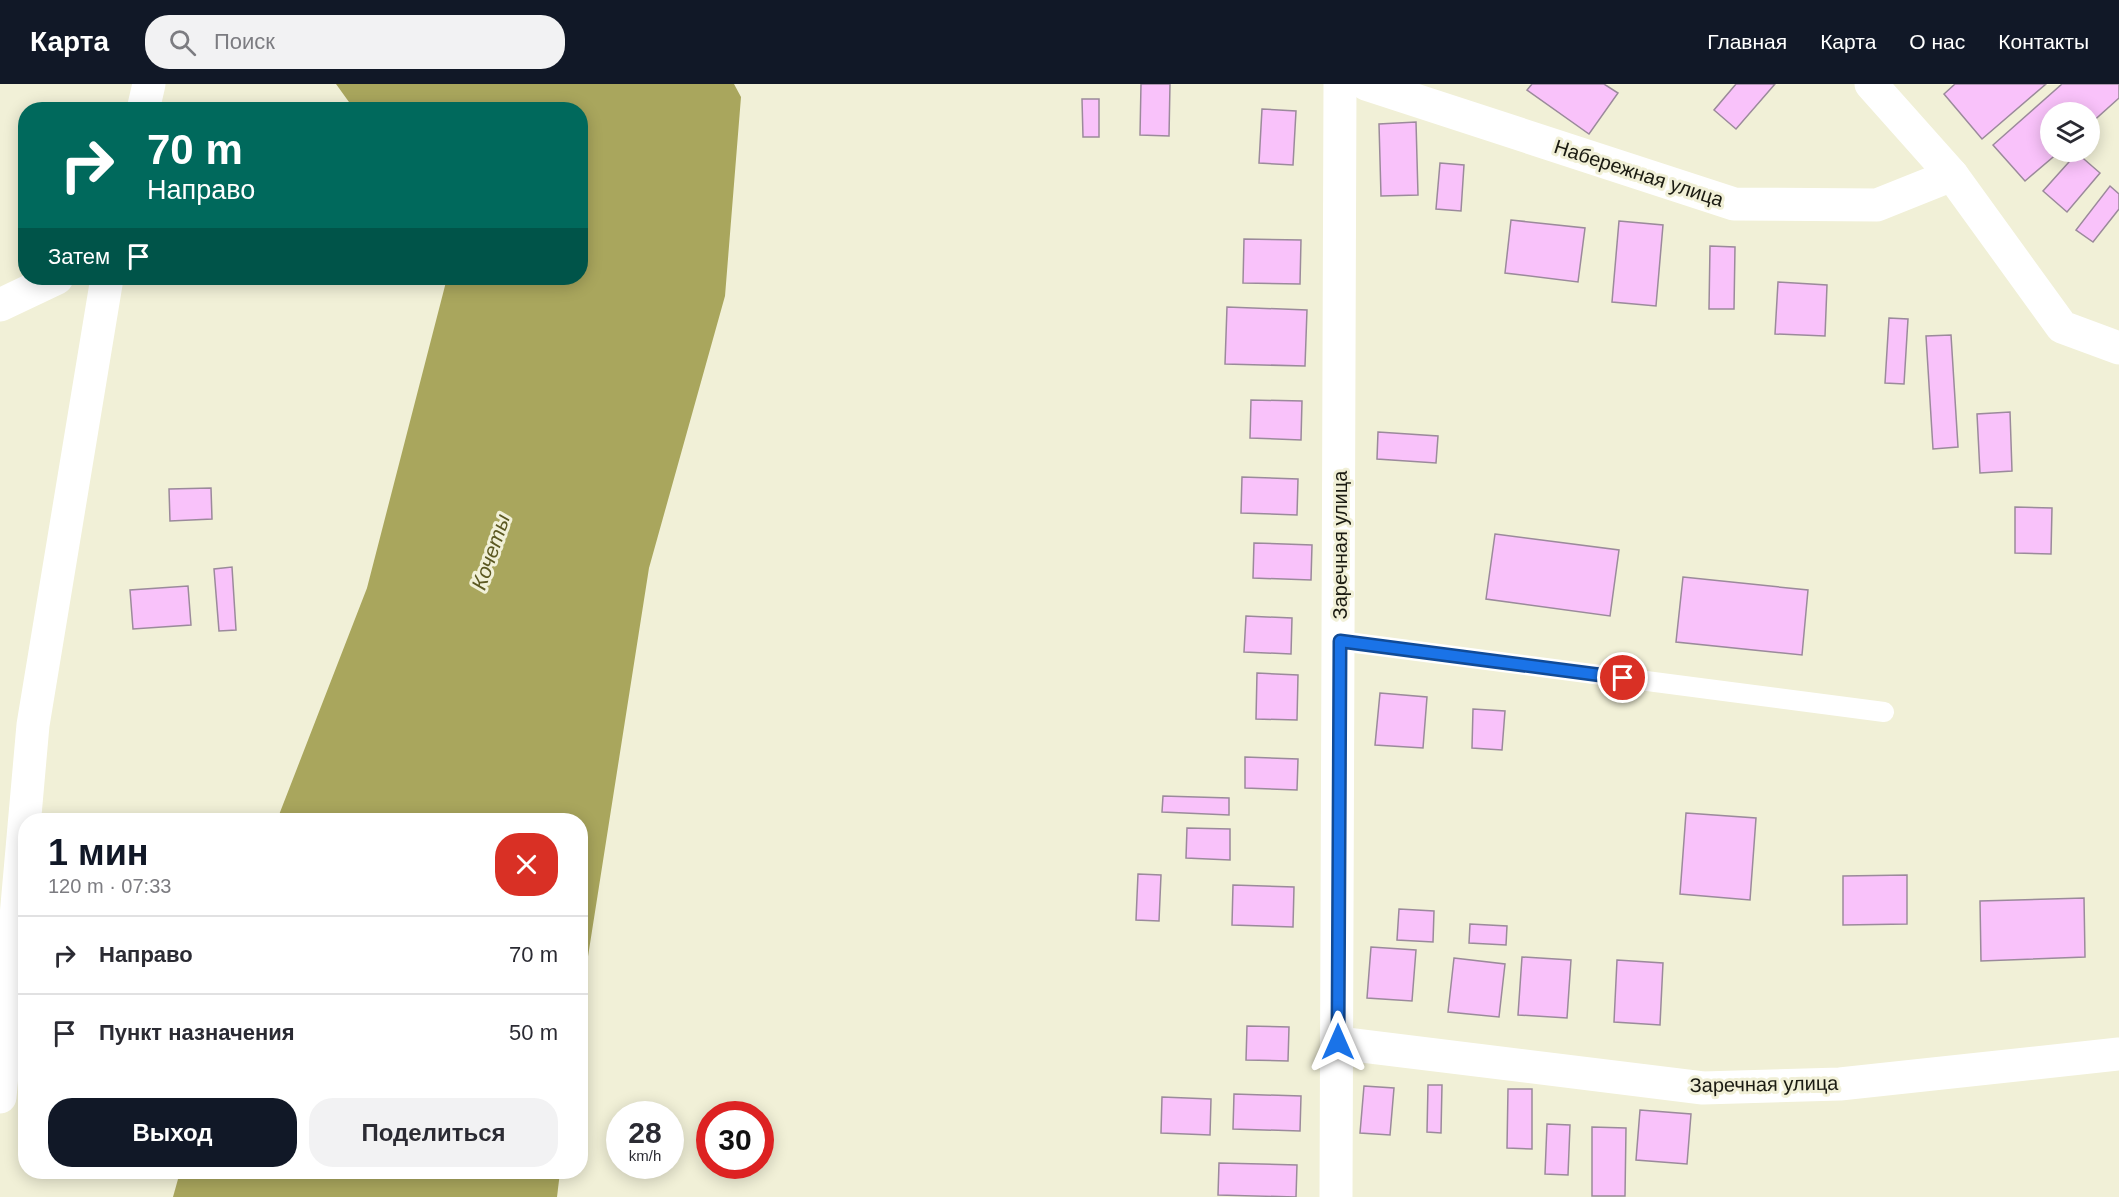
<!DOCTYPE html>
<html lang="ru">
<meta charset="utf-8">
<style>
:root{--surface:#fff;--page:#f2f2f3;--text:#2b2b33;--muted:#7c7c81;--line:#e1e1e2;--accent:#111827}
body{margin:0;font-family:Arial,sans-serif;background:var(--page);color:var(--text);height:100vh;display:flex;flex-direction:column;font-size:22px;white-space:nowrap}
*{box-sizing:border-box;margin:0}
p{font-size:20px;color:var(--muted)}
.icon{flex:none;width:33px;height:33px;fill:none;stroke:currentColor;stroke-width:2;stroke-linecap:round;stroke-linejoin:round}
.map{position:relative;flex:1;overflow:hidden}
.side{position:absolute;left:18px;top:729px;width:570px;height:366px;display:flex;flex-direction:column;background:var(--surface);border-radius:24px;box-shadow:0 3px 15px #0003}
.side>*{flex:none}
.guide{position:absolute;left:18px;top:18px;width:570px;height:183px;border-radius:24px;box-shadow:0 3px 15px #0003;background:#00695c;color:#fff;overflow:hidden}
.tools{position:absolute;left:2040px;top:18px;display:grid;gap:12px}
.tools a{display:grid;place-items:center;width:60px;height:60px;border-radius:50%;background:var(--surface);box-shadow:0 3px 15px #0003;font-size:30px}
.speed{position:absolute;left:606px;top:1017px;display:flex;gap:12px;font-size:30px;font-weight:700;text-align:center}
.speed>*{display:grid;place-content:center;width:78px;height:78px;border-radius:50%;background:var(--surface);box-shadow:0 3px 15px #0003;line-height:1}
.speed small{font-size:15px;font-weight:400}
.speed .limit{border:9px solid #d22;background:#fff;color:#111}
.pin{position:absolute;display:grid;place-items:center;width:51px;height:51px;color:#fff;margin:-26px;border:3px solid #fff;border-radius:50%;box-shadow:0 2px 6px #0007}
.me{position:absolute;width:66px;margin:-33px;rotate:0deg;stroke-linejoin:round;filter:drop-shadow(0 0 4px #0008)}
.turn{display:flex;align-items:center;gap:21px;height:126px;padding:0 30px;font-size:27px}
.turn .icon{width:78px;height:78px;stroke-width:2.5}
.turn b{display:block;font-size:42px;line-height:51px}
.then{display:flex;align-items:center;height:57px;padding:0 30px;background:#0003;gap:12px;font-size:22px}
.round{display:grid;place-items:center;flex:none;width:63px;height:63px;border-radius:24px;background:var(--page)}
.summary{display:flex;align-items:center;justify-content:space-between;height:102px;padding:0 30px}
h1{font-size:36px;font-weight:700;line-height:45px;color:var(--accent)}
.primary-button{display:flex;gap:12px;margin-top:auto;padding:12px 30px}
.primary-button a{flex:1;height:69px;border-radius:24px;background:var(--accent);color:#fff;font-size:24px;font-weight:700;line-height:69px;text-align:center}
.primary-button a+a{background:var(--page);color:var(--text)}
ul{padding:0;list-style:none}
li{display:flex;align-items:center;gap:18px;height:78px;padding:0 30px;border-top:2px solid var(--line)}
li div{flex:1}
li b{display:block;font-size:22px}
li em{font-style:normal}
header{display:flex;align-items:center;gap:36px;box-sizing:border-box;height:84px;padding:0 30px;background:var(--accent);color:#fff}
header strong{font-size:28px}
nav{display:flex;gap:33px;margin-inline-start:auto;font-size:21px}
.search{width:420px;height:54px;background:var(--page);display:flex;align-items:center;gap:15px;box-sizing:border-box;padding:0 21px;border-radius:24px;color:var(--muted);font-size:22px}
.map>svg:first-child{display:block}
.water{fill:#a9a65d}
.building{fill:#f9c2fa;stroke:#9b8a9b;stroke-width:1.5}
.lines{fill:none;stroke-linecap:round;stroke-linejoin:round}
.service{stroke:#fff;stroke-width:20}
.minor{stroke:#fff;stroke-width:33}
.route-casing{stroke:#114b97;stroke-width:15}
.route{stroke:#1a73e8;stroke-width:10}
.labels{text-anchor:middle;stroke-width:6;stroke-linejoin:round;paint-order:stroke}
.street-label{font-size:20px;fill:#1b1b12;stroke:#f1f0d7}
.water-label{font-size:21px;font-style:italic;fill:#5b5821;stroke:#f1f0d7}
</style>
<header>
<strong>Карта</strong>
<div class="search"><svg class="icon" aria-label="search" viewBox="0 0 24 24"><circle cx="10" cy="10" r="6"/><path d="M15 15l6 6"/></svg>Поиск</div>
<nav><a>Главная</a><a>Карта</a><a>О нас</a><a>Контакты</a></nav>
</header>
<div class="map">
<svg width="2119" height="1113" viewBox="0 0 2119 1113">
<rect width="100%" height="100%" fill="#f1f0d7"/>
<g class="water">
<path d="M336 0H734L741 13 725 212 649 484 581 917 580 736H277L367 504 447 194H580V26L354 25Z"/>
<path d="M180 1088H560L557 1113H173Z"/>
</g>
<g class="building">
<path d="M1141 0H1170L1169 52 1140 51Z"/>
<path d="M1532 0H1604L1618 9 1589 50 1527 6Z"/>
<path d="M1736 0H1775L1736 45 1714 26Z"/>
<path d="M1955 0H2046L1982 55 1944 10Z"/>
<path d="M2062 0H2119V14L2090 40V28H2050V68H2059L2025 97 1993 61Z"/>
<path d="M1082 15H1099V53H1083Z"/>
<path d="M1262 25 1296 27 1293 81 1259 79Z"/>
<path d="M1416 38 1418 111 1381 112 1379 40Z"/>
<path d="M2077 69 2100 89 2067 128 2043 107Z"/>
<path d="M1440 79 1464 81 1461 127 1436 125Z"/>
<path d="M2110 102 2119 110V125L2093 158 2076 146Z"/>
<path d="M1511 136 1585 144 1578 198 1505 189Z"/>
<path d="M1619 137 1663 141 1656 222 1612 218Z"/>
<path d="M1244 155 1301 156 1300 200 1243 199Z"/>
<path d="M1710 162 1735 163 1734 225H1709Z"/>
<path d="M1778 198 1827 201 1825 252 1775 250Z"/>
<path d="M1227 223 1307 226 1305 282 1225 280Z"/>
<path d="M1889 234 1908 235 1904 300 1885 299Z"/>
<path d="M1951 251 1958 363 1933 365 1926 252Z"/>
<path d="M1251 316 1302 317 1301 356 1250 354Z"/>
<path d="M2010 328 2012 387 1980 389 1977 330Z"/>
<path d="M1378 348 1438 352 1436 379 1377 375Z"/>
<path d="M1242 393 1298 395 1297 431 1241 429Z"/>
<path d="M211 404 212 435 170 437 169 405Z"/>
<path d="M2015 423 2052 424 2051 470 2015 469Z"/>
<path d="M1495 450 1619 466 1610 532 1486 515Z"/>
<path d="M1254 459 1312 461 1311 496 1253 494Z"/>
<path d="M232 483 236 546 219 547 214 485Z"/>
<path d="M1683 493 1808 506 1802 571 1676 558Z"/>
<path d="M188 502 191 541 133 545 130 506Z"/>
<path d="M1246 532 1292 534 1291 570 1244 568Z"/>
<path d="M1257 589 1298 591 1297 636 1256 635Z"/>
<path d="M1380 609 1427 613 1423 664 1375 661Z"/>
<path d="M1473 625 1505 627 1502 666 1472 664Z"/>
<path d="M1245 673 1298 675 1297 706 1245 704Z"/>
<path d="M1163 712 1229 714V731L1162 728Z"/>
<path d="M1686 729 1756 734 1750 816 1680 810Z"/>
<path d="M1187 744 1230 745V776L1186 774Z"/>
<path d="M1138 790 1161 791 1159 837 1136 836Z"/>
<path d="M1907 791V840L1843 841V792Z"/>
<path d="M1233 801 1294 803 1293 843 1232 841Z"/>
<path d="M2084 814 2085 873 1981 877 1980 817Z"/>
<path d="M1399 825 1434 827 1433 858 1397 856Z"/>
<path d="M1470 840 1507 842 1506 861 1469 859Z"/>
<path d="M1371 863 1416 866 1412 917 1367 914Z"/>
<path d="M1522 873 1571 876 1567 934 1518 931Z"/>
<path d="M1454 874 1505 880 1499 933 1448 928Z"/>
<path d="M1617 876 1663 879 1660 941 1614 938Z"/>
<path d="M1247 942 1289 943 1288 977 1246 976Z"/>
<path d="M1428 1001H1442L1441 1049 1427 1048Z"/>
<path d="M1364 1002 1394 1004 1390 1051 1360 1049Z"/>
<path d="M1508 1005H1532V1065L1507 1064Z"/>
<path d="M1234 1010 1301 1012 1300 1047 1233 1045Z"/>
<path d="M1162 1013 1211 1015 1210 1051 1161 1049Z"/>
<path d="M1640 1026 1691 1030 1687 1080 1636 1076Z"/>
<path d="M1547 1040 1570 1041 1568 1091 1545 1090Z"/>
<path d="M1592 1043 1626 1044 1625 1112H1592Z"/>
<path d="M1219 1079 1297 1081 1296 1113 1218 1111Z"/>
</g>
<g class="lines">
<path class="service" d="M1340 557 1884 628"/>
<g class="minor">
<path d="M1366 0 1734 120 1877 121 1952 91"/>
<path d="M1871 0 1952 91 2062 243 2119 264"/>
<path d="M143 26 149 0"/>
<path d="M0 221 57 194"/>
<path d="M1338 959 1703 1004 1840 1000 2119 970"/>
<path d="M0 1013 33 641 107 194"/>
<path d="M1336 1113 1340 0"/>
</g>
</g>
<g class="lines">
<g class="route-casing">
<path id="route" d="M1338 958 1340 557 1623 594"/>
</g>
<use href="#route" class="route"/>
</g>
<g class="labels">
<g class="street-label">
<text transform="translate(1639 89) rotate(18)" y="7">Набережная улица</text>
<text transform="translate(1340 461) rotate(-90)" y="7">Заречная улица</text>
<text transform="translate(1764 1000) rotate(-1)" y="7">Заречная улица</text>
</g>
<g class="water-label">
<text transform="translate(491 468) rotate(-71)" y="7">Кочеты</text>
</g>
</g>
</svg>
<div class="tools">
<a><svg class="icon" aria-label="layers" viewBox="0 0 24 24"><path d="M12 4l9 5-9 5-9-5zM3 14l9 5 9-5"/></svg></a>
</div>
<div class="speed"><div>28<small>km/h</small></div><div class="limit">30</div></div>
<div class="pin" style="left:1623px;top:594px;background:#d93025"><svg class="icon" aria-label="arrive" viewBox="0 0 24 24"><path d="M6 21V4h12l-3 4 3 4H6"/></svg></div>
<svg class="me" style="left:1338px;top:958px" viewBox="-20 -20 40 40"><path d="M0-17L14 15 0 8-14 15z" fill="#1a73e8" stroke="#fff" stroke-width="4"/></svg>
<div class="guide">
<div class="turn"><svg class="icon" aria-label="right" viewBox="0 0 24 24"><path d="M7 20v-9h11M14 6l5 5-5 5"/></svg><div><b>70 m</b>Направо</div></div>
<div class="then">Затем<svg class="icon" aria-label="arrive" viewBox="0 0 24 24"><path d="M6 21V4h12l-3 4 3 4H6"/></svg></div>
</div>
<section class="side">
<div class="summary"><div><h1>1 мин</h1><p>120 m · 07:33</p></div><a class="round" style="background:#d93025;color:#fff"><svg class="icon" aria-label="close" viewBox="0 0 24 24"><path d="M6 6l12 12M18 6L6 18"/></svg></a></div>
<ul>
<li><svg class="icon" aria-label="right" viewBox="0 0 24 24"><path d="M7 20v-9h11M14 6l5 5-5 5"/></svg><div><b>Направо</b></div><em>70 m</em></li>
<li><svg class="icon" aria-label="arrive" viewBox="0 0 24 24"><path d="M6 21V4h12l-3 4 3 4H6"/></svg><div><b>Пункт назначения</b></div><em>50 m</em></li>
</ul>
<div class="primary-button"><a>Выход</a><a>Поделиться</a></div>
</section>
</div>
